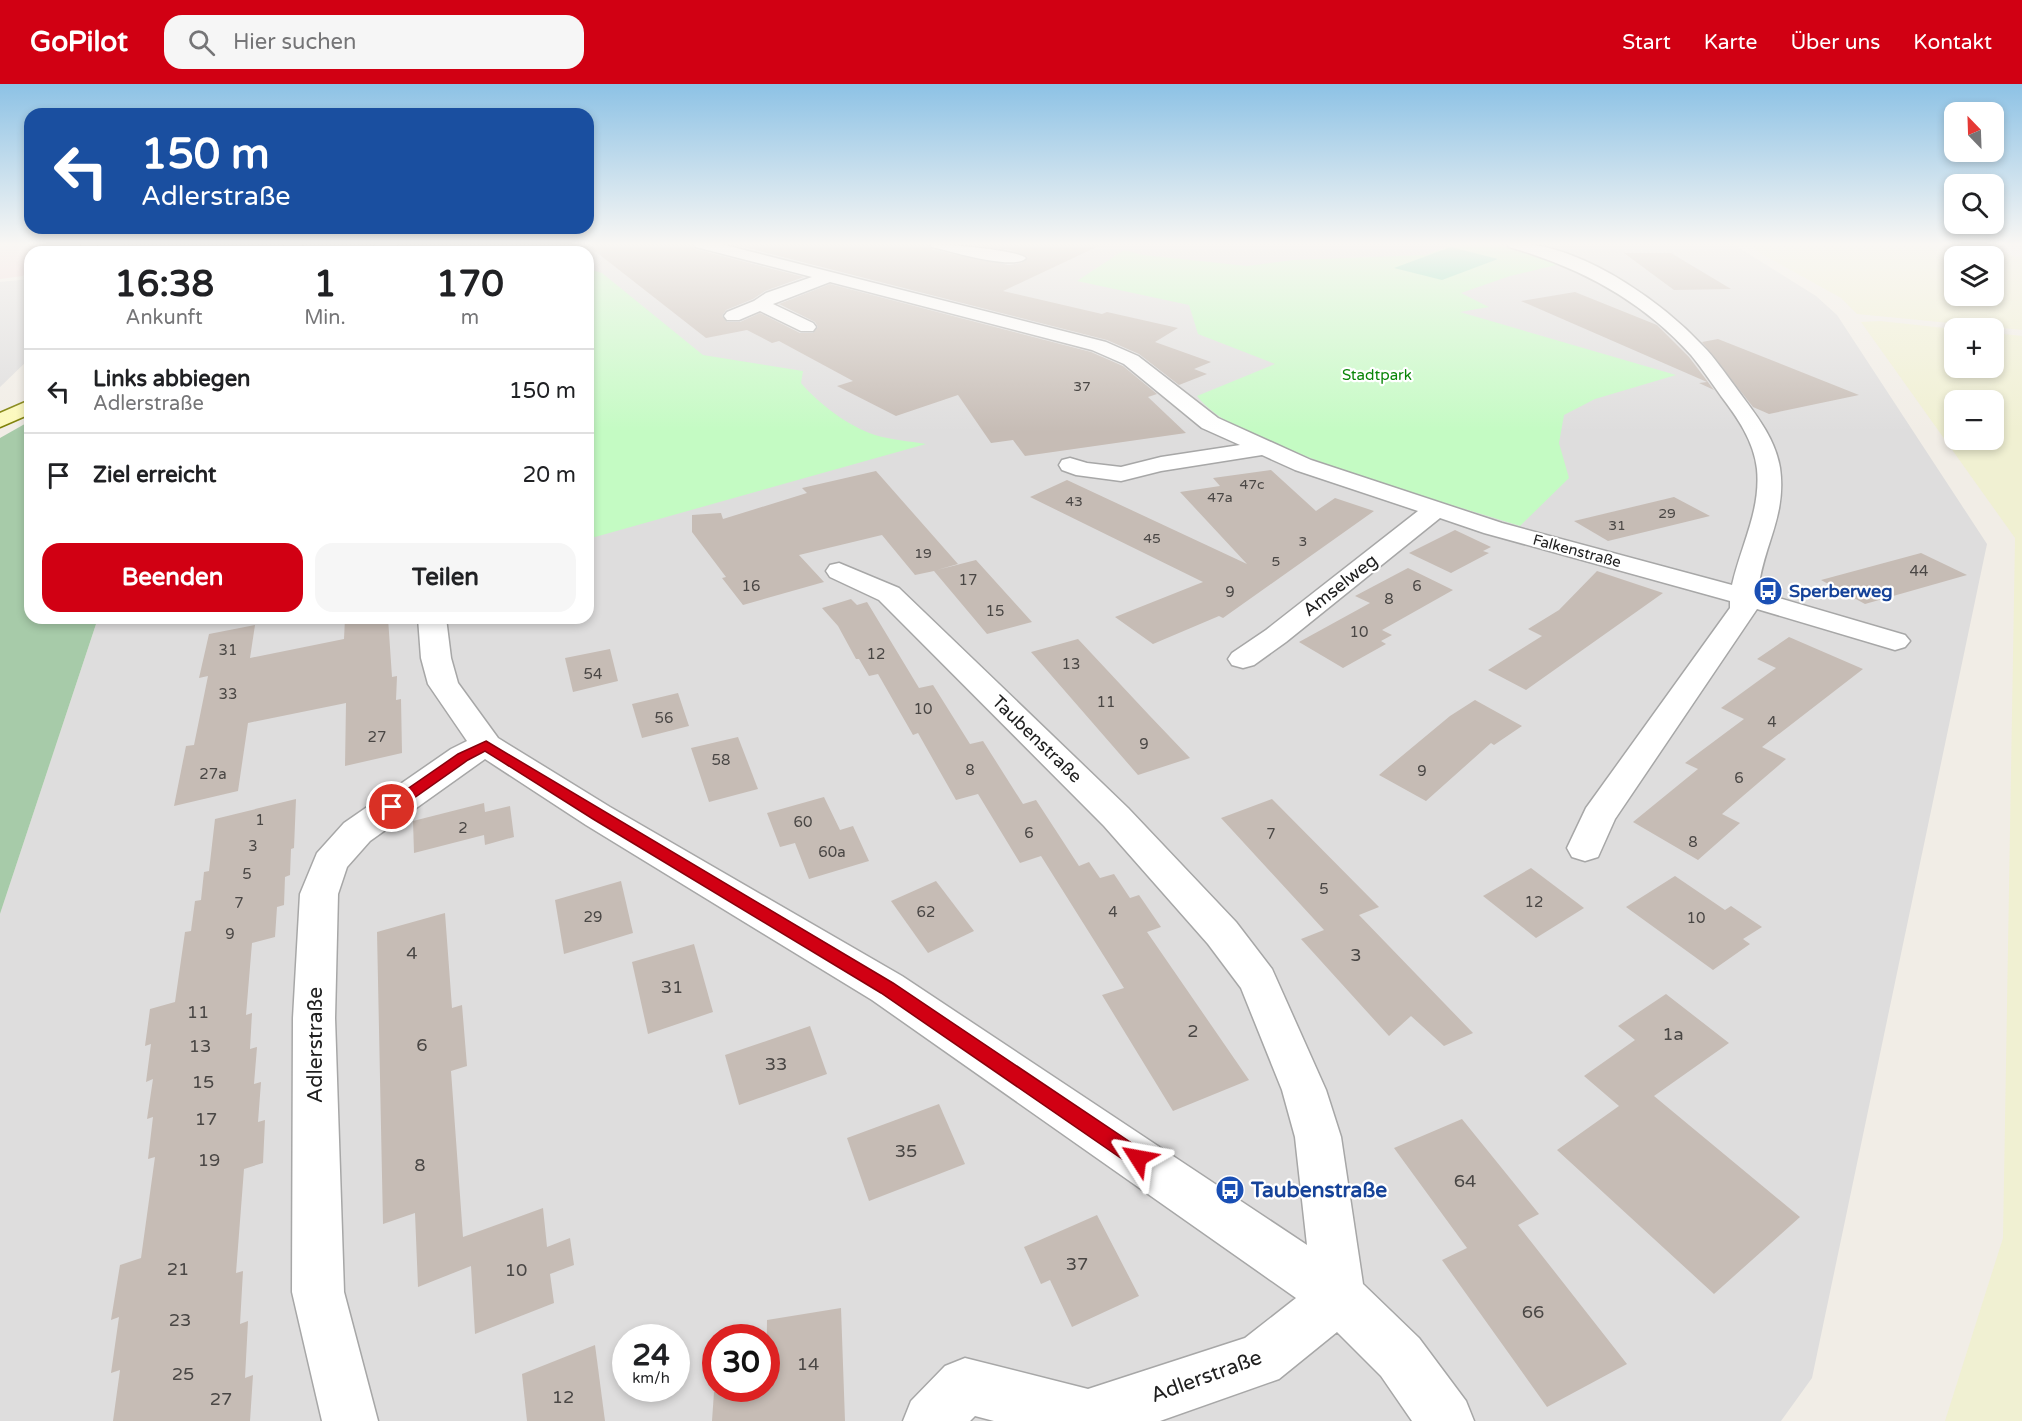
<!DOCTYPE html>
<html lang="de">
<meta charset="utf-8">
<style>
:root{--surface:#fff;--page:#f6f6f6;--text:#202124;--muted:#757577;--line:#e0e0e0;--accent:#d10013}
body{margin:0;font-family:"Varela Round",sans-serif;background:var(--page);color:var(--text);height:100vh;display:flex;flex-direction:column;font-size:22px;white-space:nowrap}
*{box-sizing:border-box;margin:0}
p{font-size:20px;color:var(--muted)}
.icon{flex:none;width:33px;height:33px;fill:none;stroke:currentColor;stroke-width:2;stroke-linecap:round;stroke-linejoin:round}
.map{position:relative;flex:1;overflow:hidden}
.side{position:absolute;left:24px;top:162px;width:570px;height:378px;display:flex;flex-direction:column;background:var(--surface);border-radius:18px;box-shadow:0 3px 9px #0003}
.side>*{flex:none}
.hud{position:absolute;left:24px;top:24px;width:570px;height:126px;border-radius:18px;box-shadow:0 3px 9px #0003;background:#1a4fa0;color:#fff;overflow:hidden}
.needle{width:39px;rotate:337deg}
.controls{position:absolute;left:1944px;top:18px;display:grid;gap:12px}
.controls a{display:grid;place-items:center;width:60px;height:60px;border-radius:12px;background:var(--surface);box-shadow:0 3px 9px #0003;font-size:30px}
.speed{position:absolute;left:612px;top:1240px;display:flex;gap:12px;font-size:30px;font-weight:700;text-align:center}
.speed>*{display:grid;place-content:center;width:78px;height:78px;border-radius:50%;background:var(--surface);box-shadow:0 3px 9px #0003;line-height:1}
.speed small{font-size:15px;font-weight:400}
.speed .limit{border:9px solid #d22;background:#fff;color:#111}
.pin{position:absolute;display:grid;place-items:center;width:51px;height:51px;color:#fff;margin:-26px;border:3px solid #fff;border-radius:50%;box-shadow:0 2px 6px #0007}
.me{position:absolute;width:66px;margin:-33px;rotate:304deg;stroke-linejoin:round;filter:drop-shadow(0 0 4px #0008)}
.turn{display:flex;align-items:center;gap:21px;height:126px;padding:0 18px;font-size:27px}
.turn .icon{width:78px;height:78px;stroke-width:2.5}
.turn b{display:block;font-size:42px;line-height:51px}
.eta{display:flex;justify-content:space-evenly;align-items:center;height:102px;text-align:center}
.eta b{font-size:36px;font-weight:800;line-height:42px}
.cta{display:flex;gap:12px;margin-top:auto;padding:12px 18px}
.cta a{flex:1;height:69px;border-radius:18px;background:var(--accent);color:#fff;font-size:24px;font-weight:800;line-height:69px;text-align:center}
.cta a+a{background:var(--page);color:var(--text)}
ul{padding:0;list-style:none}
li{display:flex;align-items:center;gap:18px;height:84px;padding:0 18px;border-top:2px solid var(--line)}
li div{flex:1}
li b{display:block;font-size:22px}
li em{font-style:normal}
header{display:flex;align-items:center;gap:36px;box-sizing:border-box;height:84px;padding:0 30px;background:var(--accent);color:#fff}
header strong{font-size:28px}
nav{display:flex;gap:33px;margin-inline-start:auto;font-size:21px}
.search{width:420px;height:54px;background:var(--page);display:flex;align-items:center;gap:15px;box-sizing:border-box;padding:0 21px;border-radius:18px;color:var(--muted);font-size:22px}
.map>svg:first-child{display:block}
.residential{fill:#dedddd;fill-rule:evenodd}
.commercial{fill:#f2d6d7}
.farmland{fill:#f0f0d2;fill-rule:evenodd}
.cemetery{fill:#a7cba9}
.park{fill:#c4fbc3}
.pitch{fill:#82e2b5}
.building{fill:#c6bcb5}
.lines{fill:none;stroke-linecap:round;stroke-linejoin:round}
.street-casing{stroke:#a7a7a7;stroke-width:3}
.secondary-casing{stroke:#7b7d01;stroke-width:3}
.street{fill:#fff;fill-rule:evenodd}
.secondary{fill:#fcf9ba;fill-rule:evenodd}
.route{fill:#d10013;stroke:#88000c;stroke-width:1.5}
.labels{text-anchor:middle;stroke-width:4.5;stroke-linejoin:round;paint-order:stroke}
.far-number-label{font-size:14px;fill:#4a4745}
.far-park-label{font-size:15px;fill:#098508;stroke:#fff}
.far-street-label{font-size:15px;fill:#202020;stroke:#fff}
.number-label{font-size:15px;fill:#4a4745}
.street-label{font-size:18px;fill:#202020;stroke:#fff}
.transit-label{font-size:18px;font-weight:bold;fill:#164399;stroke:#fff;text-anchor:start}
.near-number-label{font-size:18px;fill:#4a4745}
.near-street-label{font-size:21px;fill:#202020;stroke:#fff}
.near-transit-label{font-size:21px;font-weight:bold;fill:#164399;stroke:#fff;text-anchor:start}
</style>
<header>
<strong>GoPilot</strong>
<div class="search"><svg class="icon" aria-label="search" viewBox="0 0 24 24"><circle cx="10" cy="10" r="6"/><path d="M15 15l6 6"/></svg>Hier suchen</div>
<nav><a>Start</a><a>Karte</a><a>Über uns</a><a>Kontakt</a></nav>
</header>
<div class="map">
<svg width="2022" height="1337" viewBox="0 0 2022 1337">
<rect width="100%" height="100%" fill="#f1ede6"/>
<g class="residential">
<path d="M121 160H1733L1816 212 1837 231 1987 460 1812 1294 1781 1337H0V830L98 534H588V168H124ZM626 1254H676V1305H626ZM716 1254H766V1305H716Z"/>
<path d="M30 195V274L0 303V198Z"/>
</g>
<path class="commercial" d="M0 160H42L38 168H30V181L23 192 0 195Z"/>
<g class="farmland">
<path d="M1744 160H1962L2022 174V246L1857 230 1841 214ZM1954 172H1994V212H1954Z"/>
<path d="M1880 237 1954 245V284H1994V249L2022 252V1337H1945L2003 1154 2015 454 1861 238ZM1954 316H1994V356H1954Z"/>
</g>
<path class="cemetery" d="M30 337V534H98L0 830V354Z"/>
<g class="park">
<path d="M1456 160H1500L1560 180 1510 192 1461 209 1489 223 1460 228 1676 291 1595 315 1564 331 1559 359 1569 394 1520 442C1438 416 1353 394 1274 359 1246 347 1217 337 1197 312L1275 280 1198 250 1189 221 1077 197 1124 166 1143 171 1247 182 1293 176 1425 171Z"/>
<path d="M588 185 602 189 703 271 803 287 801 299C819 320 848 342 875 351 891 356 909 357 926 360L588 455Z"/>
</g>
<path class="pitch" d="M1451 163 1498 175 1442 196 1394 184Z"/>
<g class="building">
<path d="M586 160H692L695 165 804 193 765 207 753 215 726 226 722 232 727 238H740L760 229 800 249H813L818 243 815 238 779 220 830 200 1091 268 1123 282 1157 310 1148 313 1186 349 1025 372 1013 356 991 359 958 311 896 332 837 302 853 297 779 257 772 259 747 246 706 254Z"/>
<path d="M732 160H928L931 165 952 170 1009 181 1021 179 1028 173 1010 166 968 160H1103L1003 207 1102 230 1107 228 1178 244 1155 258 1211 278 1194 285 1207 290 1179 301 1139 270 1107 256Z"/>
<path d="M1624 169H1671L1731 205 1674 206Z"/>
<path d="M1575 208 1657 241 1689 273 1714 306 1699 299 1707 298 1521 217Z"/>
<path d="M1718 255 1859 311 1769 330 1753 323 1702 258Z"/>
<path d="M1271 386 1316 427 1335 414 1374 427 1223 534 1219 532 1153 560 1115 533 1203 498 1030 413 1067 396 1247 480 1180 408 1220 402 1213 394Z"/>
<path d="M876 387 958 480 937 486 976 476 1032 538 987 550 934 487 915 491 882 451 799 471 824 498 743 521 722 494 726 493 692 448V431L721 429 723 435 807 409 802 404Z"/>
<path d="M1674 413 1710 432 1608 457 1574 437Z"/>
<path d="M1455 446 1491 463 1483 467 1489 469 1451 489 1409 469Z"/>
<path d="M1921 469 1967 491 1865 520 1821 496Z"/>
<path d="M1408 484 1453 506 1382 546 1392 551 1381 557 1386 560 1343 584 1299 558 1370 519 1355 512Z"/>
<path d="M1597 487 1663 509 1526 606 1488 586 1542 552 1528 545 1559 526Z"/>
<path d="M851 515 857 521 867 518 919 604 933 601 970 660 983 657 1023 720 1036 716 1079 782 1089 778 1100 794 1114 790 1130 814 1139 811 1161 843 1147 848 1249 996 1173 1027 1102 911 1124 904 1041 772 1020 779 978 710 956 716 918 649 913 651 878 590 869 592 859 575H856L838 542 822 524Z"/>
<path d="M345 534H388L392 593 397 592 396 616 401 615 402 669 345 682 346 619 248 639 238 707 174 722 186 662 194 661 208 592 199 594 209 550 255 541 250 574 344 555Z"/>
<path d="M1789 553 1863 585 1762 663 1786 675 1722 730 1740 739 1698 776 1633 738 1698 685 1685 679 1744 635 1721 624 1776 584 1757 575Z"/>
<path d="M1078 555 1149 631 1190 674 1138 691 1031 568Z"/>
<path d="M610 565 618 597 573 608 565 574Z"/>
<path d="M678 609 689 642 642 654 632 620Z"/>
<path d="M1475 616 1522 642 1494 661 1491 659 1426 717 1379 691 1450 632Z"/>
<path d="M738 653 758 705 709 718 691 664Z"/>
<path d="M824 713 840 746 853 742 869 777 809 795 795 759 780 763 767 729Z"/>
<path d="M296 715 294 764 291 765 290 791 285 793 284 821 277 823 275 853 252 859 246 931 252 929 250 965 257 963 254 1000 261 998 258 1038 265 1036 263 1079 244 1085 236 1189 243 1187 240 1240 248 1237 245 1294 253 1291 250 1337H113L120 1286 111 1289 119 1233 111 1236 120 1181 141 1174 155 1073 148 1075 153 1033 147 1035 153 995 146 998 151 960 145 962 150 925 175 918 185 848 191 847 195 817 201 816 204 788 209 787 215 735Z"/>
<path d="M1272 715 1379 823 1359 831 1473 949 1444 962 1411 932 1389 952 1301 855 1324 846 1221 734Z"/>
<path d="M484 719 485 728 510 722 514 753 485 761 484 751 414 769 413 737Z"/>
<path d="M1531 784 1584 824 1536 854 1483 812Z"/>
<path d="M1675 792 1725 826 1731 822 1762 843 1743 855 1750 860 1713 886 1626 823Z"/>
<path d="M621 797 633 849 564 870 555 816Z"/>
<path d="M936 797 974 847 928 869 891 817Z"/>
<path d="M445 829 452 924 462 921 467 982 451 987 463 1153 543 1124 547 1163 570 1154 574 1181 550 1190 554 1219 475 1250 471 1182 418 1203 415 1129 383 1140 377 848Z"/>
<path d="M694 860 713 928 648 950 632 878Z"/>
<path d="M1666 910 1729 959 1654 1012 1800 1133 1714 1210 1557 1066 1619 1022 1584 992 1635 956 1618 942Z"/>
<path d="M810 942 827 990 739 1021 725 971Z"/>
<path d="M939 1020 965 1080 869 1117 847 1054Z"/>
<path d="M1462 1035 1539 1130 1518 1141 1627 1280 1547 1323 1442 1176 1467 1164 1394 1064Z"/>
<path d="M1097 1131 1139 1212 1072 1243 1050 1196 1041 1200 1024 1163Z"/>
<path d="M841 1224 845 1337H712L714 1308 728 1305H766L767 1236Z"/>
<path d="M595 1261 605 1337H527L522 1290Z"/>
</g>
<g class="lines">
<g class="street-casing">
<g id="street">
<path d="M283 160H300L308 168H291Z"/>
<path d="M377 160H398L386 168H365Z"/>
<path d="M694 160H721L1106 258 1138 272 1218 334 1311 376 1502 439 1732 501C1741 461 1761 427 1757 385 1754 357 1737 333 1721 312 1711 298 1702 284 1691 271 1642 216 1579 183 1509 163L1507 160C1516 160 1525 159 1534 161 1593 170 1663 219 1703 262 1715 274 1724 288 1734 301 1752 326 1775 352 1780 384 1787 433 1762 463 1758 508L1905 551 1910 557 1905 563 1895 566 1757 525 1615 735 1598 773 1585 777 1572 773 1567 764 1586 724 1730 524V517L1484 449 1440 434 1286 558 1254 581 1243 584 1232 581 1228 575 1232 569 1266 546 1418 427 1295 386 1262 371 1161 387 1121 397 1076 391 1062 386 1059 381 1062 376 1070 374 1087 379 1121 383 1161 373 1240 361 1202 344 1124 280 1092 266 830 198 773 220 813 239 816 243 813 247H801L760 227 739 236H727L724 232 727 228 754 217 766 209 812 193 696 163Z"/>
<path d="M930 160C945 160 1018 166 1026 174 1015 187 949 167 932 163Z"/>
<path d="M839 479 899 504 1128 724 1236 838 1272 885 1326 1006 1341 1053 1363 1200 1419 1254 1466 1317 1474 1337H1412L1381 1292 1337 1248 1279 1295 1160 1337H994L975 1332 970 1337H903L911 1317 945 1282 965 1274 1088 1305 1245 1254 1296 1214 872 916 586 741 485 675 370 757 347 783 338 810 335 934 344 1208 378 1337H322L292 1208 293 934 300 810 317 769 344 739 451 665 467 657 428 600 421 574 418 534H446L451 574 458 599 498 654 610 723 902 892 1307 1161 1295 1053 1282 1006 1241 904 1208 860 1104 742 879 516 830 493 826 487 830 481Z"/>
</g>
</g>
<g class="secondary-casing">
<g id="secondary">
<path d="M81 160H97L98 168H82Z"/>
<path d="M30 316V330L0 343V329Z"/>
</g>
</g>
<use href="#street" class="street"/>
<use href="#secondary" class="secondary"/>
</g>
<linearGradient id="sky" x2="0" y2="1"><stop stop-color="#8dc2e5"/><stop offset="0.46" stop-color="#f9f7f4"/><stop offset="1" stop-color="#f9f7f4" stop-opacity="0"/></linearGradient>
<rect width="2022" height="348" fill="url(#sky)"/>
<path class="route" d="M486 657 893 899 1145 1068 1148 1074 1145 1081 1138 1083 1131 1081 881 909 593 735 485 667 468 676 397 726H387L385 723 387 719 458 670Z"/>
<defs>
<g id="bus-disc" transform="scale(1.5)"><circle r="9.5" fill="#1a4fb4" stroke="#fff"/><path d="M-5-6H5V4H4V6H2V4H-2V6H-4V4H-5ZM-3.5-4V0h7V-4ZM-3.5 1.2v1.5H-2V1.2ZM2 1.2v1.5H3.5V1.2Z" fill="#fff"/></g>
</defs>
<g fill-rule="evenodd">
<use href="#bus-disc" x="1768" y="507"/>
<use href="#bus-disc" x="1230" y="1106"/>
</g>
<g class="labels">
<g class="far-number-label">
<text x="1082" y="307">37</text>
<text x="1252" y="405">47c</text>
<text x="1220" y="418">47a</text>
<text x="1074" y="422">43</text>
<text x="1667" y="434">29</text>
<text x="1617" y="446">31</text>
<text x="1152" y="459">45</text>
<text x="1303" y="462">3</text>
<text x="923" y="474">19</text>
<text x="1276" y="482">5</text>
</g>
<g class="far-park-label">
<text x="1377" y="296">Stadtpark</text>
</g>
<g class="far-street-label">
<text transform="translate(1577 467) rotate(15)" y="5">Falkenstraße</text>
</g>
<g class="number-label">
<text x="1919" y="492">44</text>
<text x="968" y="501">17</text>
<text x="751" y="507">16</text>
<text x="1417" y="507">6</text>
<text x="1230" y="513">9</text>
<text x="1389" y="520">8</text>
<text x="995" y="532">15</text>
<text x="1359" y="553">10</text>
<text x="228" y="571">31</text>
<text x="876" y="575">12</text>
<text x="1071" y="585">13</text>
<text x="593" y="595">54</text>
<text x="228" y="615">33</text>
<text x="1106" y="623">11</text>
<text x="923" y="630">10</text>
<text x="664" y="639">56</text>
<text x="1772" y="643">4</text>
<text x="377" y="658">27</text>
<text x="1144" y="665">9</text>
<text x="721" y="681">58</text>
<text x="970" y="691">8</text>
<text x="1422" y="692">9</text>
<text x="213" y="695">27a</text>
<text x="1739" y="699">6</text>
<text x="260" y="741">1</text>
<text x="803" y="743">60</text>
<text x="463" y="749">2</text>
<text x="1029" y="754">6</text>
<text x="1271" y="755">7</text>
<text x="1693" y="763">8</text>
<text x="253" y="767">3</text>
<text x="832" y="773">60a</text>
<text x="247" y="795">5</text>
<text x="1324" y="810">5</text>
<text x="1534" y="823">12</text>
<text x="239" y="824">7</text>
<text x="926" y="833">62</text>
<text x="1113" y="833">4</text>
<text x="593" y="838">29</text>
<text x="1696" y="839">10</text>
<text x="230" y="855">9</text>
</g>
<g class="street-label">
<text transform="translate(1340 501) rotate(-38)" y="6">Amselweg</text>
<text transform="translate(1037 655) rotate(44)" y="6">Taubenstraße</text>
</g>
<g class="transit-label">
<text x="1789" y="513">Sperberweg</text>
</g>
<g class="near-number-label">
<text x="412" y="875">4</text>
<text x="1356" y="877">3</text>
<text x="672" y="909">31</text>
<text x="198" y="934">11</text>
<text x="1193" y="953">2</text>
<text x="1673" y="956">1a</text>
<text x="422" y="967">6</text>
<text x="200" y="968">13</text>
<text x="776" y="986">33</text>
<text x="203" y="1004">15</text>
<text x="206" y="1041">17</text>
<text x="906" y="1073">35</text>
<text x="209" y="1082">19</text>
<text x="420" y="1087">8</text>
<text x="1465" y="1103">64</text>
<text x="1077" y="1186">37</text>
<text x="178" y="1191">21</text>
<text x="516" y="1192">10</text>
<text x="1533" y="1234">66</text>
<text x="180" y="1242">23</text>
<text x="808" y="1286">14</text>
<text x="183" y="1296">25</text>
<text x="563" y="1319">12</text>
<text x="221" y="1321">27</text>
</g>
<g class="near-street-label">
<text transform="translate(315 961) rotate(-90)" y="7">Adlerstraße</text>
<text transform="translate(1206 1292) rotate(-20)" y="7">Adlerstraße</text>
</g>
<g class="near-transit-label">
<text x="1251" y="1113">Taubenstraße</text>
</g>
</g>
</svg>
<div class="controls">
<a><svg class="needle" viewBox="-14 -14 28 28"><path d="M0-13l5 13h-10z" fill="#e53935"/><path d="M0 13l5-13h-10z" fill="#757577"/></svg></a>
<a><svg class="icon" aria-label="search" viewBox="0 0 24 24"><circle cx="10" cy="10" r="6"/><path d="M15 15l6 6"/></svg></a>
<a><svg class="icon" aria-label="layers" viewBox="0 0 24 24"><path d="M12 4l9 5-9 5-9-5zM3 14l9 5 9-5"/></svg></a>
<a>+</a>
<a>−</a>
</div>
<div class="speed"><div>24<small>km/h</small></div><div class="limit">30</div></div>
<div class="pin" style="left:392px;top:723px;background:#d93025"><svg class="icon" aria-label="arrive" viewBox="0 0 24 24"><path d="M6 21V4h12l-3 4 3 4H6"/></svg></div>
<svg class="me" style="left:1138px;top:1074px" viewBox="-20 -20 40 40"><path d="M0-17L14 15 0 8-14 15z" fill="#d10013" stroke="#fff" stroke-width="4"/></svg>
<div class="hud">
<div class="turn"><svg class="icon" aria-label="left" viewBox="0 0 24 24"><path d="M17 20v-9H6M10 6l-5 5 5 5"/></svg><div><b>150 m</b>Adlerstraße</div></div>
</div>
<section class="side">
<div class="eta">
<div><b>16:38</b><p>Ankunft</p></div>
<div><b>1</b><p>Min.</p></div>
<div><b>170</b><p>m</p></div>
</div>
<ul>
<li><svg class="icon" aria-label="left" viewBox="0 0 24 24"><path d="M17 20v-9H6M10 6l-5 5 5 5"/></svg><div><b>Links abbiegen</b><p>Adlerstraße</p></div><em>150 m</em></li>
<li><svg class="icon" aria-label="arrive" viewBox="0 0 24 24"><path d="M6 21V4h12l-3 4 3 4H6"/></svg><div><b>Ziel erreicht</b></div><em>20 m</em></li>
</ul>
<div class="cta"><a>Beenden</a><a>Teilen</a></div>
</section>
</div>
